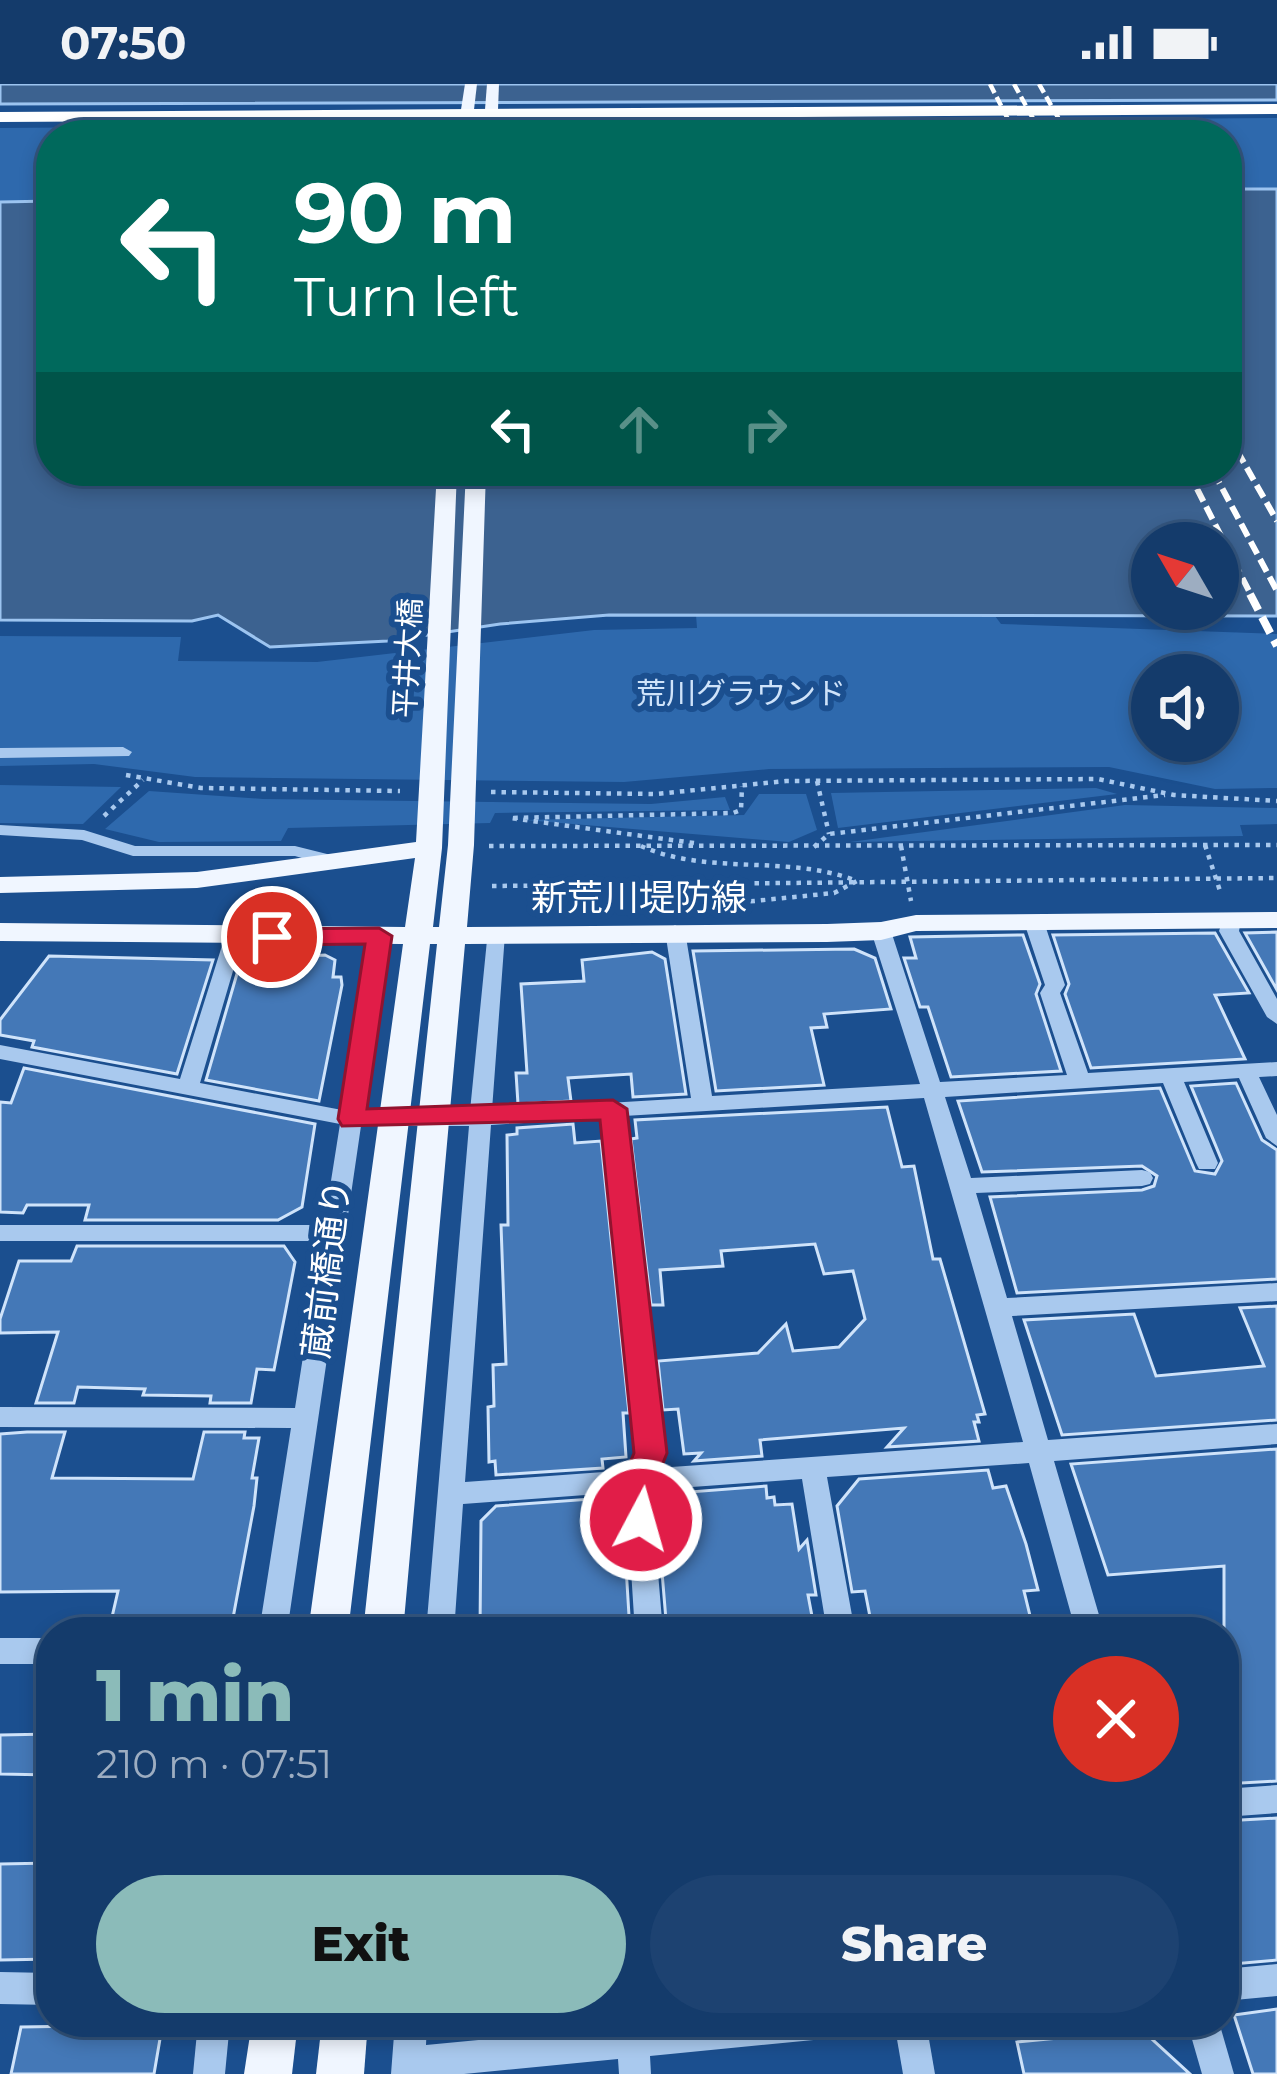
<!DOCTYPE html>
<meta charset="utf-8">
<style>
:root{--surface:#143b6b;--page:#1d4271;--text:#f1f3f6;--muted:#9dadc1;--line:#33557e;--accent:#8bbbb9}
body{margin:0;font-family:Montserrat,"Noto Sans JP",sans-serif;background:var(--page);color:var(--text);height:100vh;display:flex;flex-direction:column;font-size:45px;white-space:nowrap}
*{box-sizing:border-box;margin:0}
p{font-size:39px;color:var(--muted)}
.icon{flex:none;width:66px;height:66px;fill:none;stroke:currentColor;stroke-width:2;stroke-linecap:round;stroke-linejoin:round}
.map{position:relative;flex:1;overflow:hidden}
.panel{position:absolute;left:36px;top:1533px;width:1203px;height:420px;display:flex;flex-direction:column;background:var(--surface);border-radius:48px;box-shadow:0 6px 18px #0003,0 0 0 3px var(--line)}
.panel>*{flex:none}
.guide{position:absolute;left:36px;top:36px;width:1206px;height:366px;border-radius:48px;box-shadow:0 6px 18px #0003,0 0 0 3px var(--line);background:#00695c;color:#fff;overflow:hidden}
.needle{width:78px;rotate:309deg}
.controls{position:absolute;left:1131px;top:438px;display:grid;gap:24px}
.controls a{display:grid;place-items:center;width:108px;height:108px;border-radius:50%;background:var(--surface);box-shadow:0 6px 18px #0003,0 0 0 3px var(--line);font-size:60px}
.pin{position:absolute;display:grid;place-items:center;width:102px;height:102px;color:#fff;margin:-51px;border:6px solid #fff;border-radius:50%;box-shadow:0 3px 12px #0007}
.me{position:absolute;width:132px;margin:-66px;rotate:6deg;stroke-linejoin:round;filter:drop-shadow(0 0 9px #0008)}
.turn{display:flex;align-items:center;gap:42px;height:252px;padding:0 60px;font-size:54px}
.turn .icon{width:156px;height:156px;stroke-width:2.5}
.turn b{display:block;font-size:84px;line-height:102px}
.lanes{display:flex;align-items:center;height:114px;padding:0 60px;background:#0003;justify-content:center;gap:60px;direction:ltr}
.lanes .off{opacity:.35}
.round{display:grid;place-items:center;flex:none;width:126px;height:126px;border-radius:63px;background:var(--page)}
.summary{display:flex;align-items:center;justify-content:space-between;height:204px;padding:0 60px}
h1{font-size:72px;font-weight:800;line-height:90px;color:var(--accent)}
.primary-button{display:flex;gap:24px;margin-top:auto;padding:24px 60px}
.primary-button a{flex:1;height:138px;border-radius:72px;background:var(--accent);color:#111;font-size:48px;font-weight:800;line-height:138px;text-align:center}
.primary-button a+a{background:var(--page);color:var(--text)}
.status{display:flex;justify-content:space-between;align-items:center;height:84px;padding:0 60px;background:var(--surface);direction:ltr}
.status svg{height:33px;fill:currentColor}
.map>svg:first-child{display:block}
.green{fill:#2e69ad;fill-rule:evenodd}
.water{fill:#3c6290;stroke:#9cc4f0;stroke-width:3;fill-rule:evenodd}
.building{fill:#4478b7;stroke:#cfe3fa;stroke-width:3}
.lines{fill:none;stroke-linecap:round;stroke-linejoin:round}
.path{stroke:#a9c9ee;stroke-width:4.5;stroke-dasharray:4.5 6;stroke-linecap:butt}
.minor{fill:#a9c9ee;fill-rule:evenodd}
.major{fill:#f0f6ff;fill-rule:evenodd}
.highway{fill:#fff;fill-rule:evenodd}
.rail-far2{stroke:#fff;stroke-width:4.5;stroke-dasharray:10 4.5;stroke-linecap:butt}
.rail-far1{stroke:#fff;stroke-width:6;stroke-dasharray:14 6;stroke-linecap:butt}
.rail{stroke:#fff;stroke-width:8;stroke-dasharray:18 8;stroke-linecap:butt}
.route{fill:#e11d48;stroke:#92132f;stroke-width:3}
.labels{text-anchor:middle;stroke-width:12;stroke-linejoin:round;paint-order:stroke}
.far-street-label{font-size:30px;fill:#fff;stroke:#1b4f8f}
.far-park-label{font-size:30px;fill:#cfe3fa;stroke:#1b4f8f}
.street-label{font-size:36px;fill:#fff;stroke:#1b4f8f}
</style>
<div class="status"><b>07:50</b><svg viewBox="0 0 49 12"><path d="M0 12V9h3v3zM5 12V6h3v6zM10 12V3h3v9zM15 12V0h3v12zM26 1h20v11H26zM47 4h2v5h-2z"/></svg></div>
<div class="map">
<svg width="1277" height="1990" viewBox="0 0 1277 1990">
<rect width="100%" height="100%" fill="#1b4f8f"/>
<g class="green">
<path d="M1277 34V105H1227V51H51V117L0 118V44Z"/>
<path d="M948 530 995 532 1001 540 1277 550V704L1215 705 1109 683 769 685 624 698 195 693 94 680 0 682V552L181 553 178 577 317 578 594 546 697 544 696 531ZM1152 591H1218V657H1152Z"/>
<path d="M0 701 121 703 83 740 0 739Z"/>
<path d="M1096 704 1117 710 838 744 831 709Z"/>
<path d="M149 707 263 715 651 720 725 713 730 726 495 729 490 739 288 744 281 757 159 758 105 745Z"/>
<path d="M759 710H806L817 746 789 758 525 736 744 731Z"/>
<path d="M1125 721 1277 724V740L1240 741 1243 752 850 758Z"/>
</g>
<g class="water">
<path d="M0 0H1277V16L0 20Z"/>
<path d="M1227 105H1277V532L609 531 500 540 388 557 270 563 218 531 192 537 0 536V118L51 117V387H1227ZM1152 459H1218V525H1152Z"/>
</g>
<g class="building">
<path d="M1277 848V906L1245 849Z"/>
<path d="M1215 849 1249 909 1215 911 1245 975 1091 984 1065 910 1069 900 1053 851Z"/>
<path d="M1023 851 1040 900 1036 910 1061 987 951 993 928 923H920L904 874H916L910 853Z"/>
<path d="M854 865 875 874 891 925 824 930 827 943 811 944 824 1001 716 1007 693 867Z"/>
<path d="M652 868 665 875 686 1010 633 1013 631 990 568 994 571 1017 518 1020 516 989H527L521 900 584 897 582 876Z"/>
<path d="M325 871 335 876 333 893H341L342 901 319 1017 206 996 241 876Z"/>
<path d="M49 872 213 876 177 990 32 963 34 957 0 951V936Z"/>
<path d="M24 984 315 1040 302 1123 278 1136H85L89 1121H27L23 1129 0 1128V1018L11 1019Z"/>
<path d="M1236 999 1262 1056 1277 1066V1195L1017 1209 990 1113 1142 1106 1154 1102 1157 1092 1142 1082 982 1088 958 1017 1160 1004 1195 1087 1215 1090 1222 1077 1191 1002Z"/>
<path d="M887 1023 902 1083 914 1082 933 1175H940L985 1330 977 1331 979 1338H974L979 1357 887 1363 904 1344 760 1356 762 1372 694 1377 701 1369 684 1370 678 1325 663 1326 658 1277 758 1269 786 1240 793 1267 839 1263 865 1235 853 1187 824 1190 815 1160 721 1167 723 1182 660 1186 663 1221H651L631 1055 637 1054 635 1036Z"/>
<path d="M573 1040 575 1059 601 1057 629 1329H623L626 1373 602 1375 603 1384 496 1391 495 1377 489 1378 488 1323 494 1322 493 1281 506 1280 501 1141H508L507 1051 517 1050V1044Z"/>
<path d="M77 1162H284L295 1178 286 1225 274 1286 257 1285 251 1319H210L211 1312 143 1311 145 1305 78 1303 74 1319H36L58 1248 0 1249V1235L19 1177H71Z"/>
<path d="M1277 1222V1336L1062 1351 1024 1236 1134 1230 1156 1292 1264 1282 1240 1224Z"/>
<path d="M27 1348H65L52 1394 193 1395 204 1348H245L244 1354H259L252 1394H257L254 1422 233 1534H203L202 1546H109L118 1507 0 1508V1350Z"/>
<path d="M1277 1365V1697L1224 1700V1482L1108 1491 1071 1380Z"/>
<path d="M988 1386 993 1404 1006 1402 1026 1460 1038 1506 1024 1507 1034 1548H873L865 1507 852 1508 837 1422 859 1395Z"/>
<path d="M766 1402 767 1414 774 1413 775 1421 792 1420 799 1465 807 1456 816 1511H808L815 1548H667L656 1416 690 1413 689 1408Z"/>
<path d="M605 1414 608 1467 624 1450 630 1548H480L481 1437 496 1422Z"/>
<path d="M51 1650V1691L0 1690V1651Z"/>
<path d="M1277 1734V1876L1233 1880 1224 1873V1737Z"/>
<path d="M51 1779V1875L0 1876V1780Z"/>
<path d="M1277 1925V1990H1253L1234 1931Z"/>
<path d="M83 1938H153L161 1949 154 1990H11L21 1943 82 1942Z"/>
<path d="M1142 1946 1190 1990H1024L1017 1958Z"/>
</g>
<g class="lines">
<g class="path">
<path d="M126 691 201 704 400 707"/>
<path d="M817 697 829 750"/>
<path d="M491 708 656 710 786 697 1098 695 1174 711 1277 717"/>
<path d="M104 732 143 696"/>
<path d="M694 759 510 734 733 729 741 726 742 702"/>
<path d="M1205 761 1221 810"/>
<path d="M489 762 1277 761"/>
<path d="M641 762C708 792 788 770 857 797L834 809 734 819"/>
<path d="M901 762 911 817"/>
<path d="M814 763 829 750 1165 711"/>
<path d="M492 802 1277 794"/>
</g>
<g class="minor">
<path d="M123 663 132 668 129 672 0 674V664Z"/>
<path d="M0 741 84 746 135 762H295L335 772 338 776 329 782 295 772H133L82 756 0 751Z"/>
<path d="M1231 830 1241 836 1239 847 1277 915V940L1267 933 1219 847 1224 832Z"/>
<path d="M1034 832 1044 838 1065 901 1060 909 1088 989 1277 978V992L1259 993 1277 1031V1062L1266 1054 1239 994 1184 998 1218 1079 1215 1085H1199L1196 1079 1163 999 945 1013 971 1094 1142 1086 1150 1088 1153 1094 1150 1100 1142 1102 976 1109 1007 1214 1277 1199V1217L1012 1232 1048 1356 1277 1340V1360L1054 1377 1104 1548H1076L1029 1379 827 1393 855 1548H827L802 1395 651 1406 663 1548H635L626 1408 463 1420 454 1548H426L469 1042H361L287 1548H259L291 1344 0 1343V1323L295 1324 321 1157H0V1141H324L340 1040 0 975V961L180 995 226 849H240L243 853 200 999 342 1026 369 852 379 846 389 852 363 1027H470L488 846H502L505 850 492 1026 691 1014 665 847 675 841 685 847 712 1012 920 1000 871 847 881 841 891 847 940 998 1067 991 1040 909 1045 901 1024 838ZM924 1014 1023 1358 657 1384 664 1369 624 1032ZM603 1034 638 1369 631 1386 465 1398 491 1041Z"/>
<rect x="0" y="1554" width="51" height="26"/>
<path d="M1277 1701V1729L1224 1733V1705Z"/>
<path d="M1277 1880V1912L1224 1917V1885Z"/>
<path d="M0 1888 51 1889V1921L0 1920Z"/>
<path d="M198 1938H230L225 1990H193Z"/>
<path d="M395 1938H427L426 1961 665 1938H850L845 1949 834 1954 650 1972 651 1990H619L618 1975 464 1990H391Z"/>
<path d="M894 1938H926L935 1990H903Z"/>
<path d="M1187 1938H1219L1234 1990H1202Z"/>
</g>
<g class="major">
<path d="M465 0H477L471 51H457Z"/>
<path d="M487 0H499L497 51H483Z"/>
<path d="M437 387H457L442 764 433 843H439L448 761 466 387H486L474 761 467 843 827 840 881 838 916 831 1277 828V844L916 847 881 856 827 858 465 860 403 1548H363L437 860H430L348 1548H308L403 860 0 857V839L405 843 415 774 197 804 0 809V793L197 788 416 758Z"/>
<path d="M252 1938H298L292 1990H244Z"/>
<path d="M322 1938H368L364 1990H316Z"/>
</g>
<path class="highway" d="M1277 20V30L0 38V28Z"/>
<g class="rail-far2">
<path d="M990 0 1016 51"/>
<path d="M1014 0 1042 51"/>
<path d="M1039 0 1068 51"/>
</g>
<g class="rail-far1">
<path d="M1227 349 1277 437"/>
<path d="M1188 387 1252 513"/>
<path d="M1213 387 1277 507"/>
</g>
<path class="rail" d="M1250 510 1277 562"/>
</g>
<path class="route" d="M379 844 392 852 367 1025 613 1016 627 1025 667 1369 655 1399 658 1436 653 1446 641 1451 629 1446C616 1420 623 1395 634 1369L600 1036 342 1042 338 1035 365 860 272 861 260 853 272 845Z"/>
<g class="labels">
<g class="far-street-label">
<text transform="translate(408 574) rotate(-87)" y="10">平井大橋</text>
</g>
<g class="far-park-label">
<text x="741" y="620">荒川グラウンド</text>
</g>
<g class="street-label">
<text x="639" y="826">新荒川堤防線</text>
<text transform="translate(326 1185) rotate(-83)" y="13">蔵前橋通り</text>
</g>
</g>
</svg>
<div class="controls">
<a><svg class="needle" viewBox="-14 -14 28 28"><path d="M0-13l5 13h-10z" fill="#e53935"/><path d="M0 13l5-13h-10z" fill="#9dadc1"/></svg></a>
<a><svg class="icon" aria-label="sound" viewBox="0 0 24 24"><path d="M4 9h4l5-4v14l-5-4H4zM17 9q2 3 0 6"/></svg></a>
</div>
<div class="pin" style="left:272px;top:853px;background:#d93025"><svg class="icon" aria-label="arrive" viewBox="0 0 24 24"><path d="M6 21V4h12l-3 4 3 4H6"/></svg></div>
<svg class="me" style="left:641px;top:1436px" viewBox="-20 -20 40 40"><circle r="17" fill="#e11d48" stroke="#fff" stroke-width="3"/><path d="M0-11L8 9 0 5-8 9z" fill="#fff"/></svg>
<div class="guide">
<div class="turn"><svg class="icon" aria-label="left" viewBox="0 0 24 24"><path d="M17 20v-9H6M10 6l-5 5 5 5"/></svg><div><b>90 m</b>Turn left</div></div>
<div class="lanes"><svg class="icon" aria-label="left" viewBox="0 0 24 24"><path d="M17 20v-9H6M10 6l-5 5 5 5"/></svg><svg class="icon off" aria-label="ahead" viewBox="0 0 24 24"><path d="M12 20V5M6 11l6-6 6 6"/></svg><svg class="icon off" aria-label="right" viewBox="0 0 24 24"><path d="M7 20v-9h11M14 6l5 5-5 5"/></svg></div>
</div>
<section class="panel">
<div class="summary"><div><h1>1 min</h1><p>210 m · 07:51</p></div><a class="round" style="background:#d93025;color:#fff"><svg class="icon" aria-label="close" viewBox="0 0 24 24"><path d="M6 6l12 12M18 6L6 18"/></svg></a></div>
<div class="primary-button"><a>Exit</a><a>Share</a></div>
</section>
</div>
